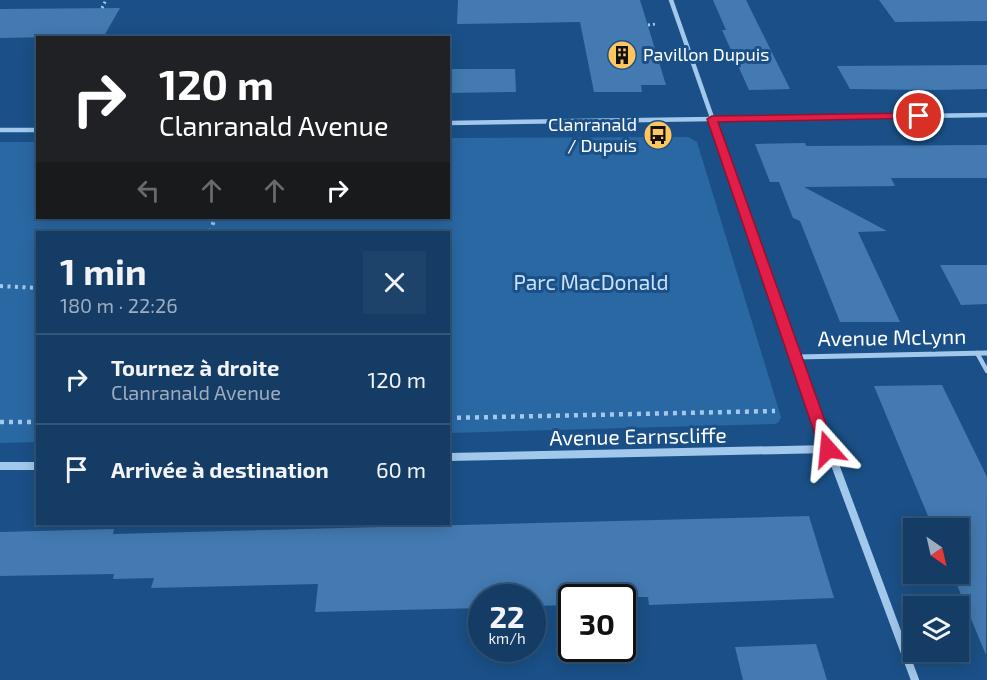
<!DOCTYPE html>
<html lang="fr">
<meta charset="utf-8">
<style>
:root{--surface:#143c65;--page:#1d436b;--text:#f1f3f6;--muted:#9dadbf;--line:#335679}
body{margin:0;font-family:"Exo 2",sans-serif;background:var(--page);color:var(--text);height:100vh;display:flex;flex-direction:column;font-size:22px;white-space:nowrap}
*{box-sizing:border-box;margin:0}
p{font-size:20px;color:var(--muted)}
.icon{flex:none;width:33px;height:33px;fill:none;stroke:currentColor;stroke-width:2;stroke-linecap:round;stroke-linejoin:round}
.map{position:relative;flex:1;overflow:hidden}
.panel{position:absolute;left:36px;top:231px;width:414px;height:294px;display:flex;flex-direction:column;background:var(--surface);border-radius:0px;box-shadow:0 3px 15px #0003,0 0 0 2px var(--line)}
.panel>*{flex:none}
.hud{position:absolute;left:36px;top:36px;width:414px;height:183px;border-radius:0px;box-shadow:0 3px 15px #0003,0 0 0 2px var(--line);background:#202124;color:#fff;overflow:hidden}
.needle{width:39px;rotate:146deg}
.controls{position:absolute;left:903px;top:518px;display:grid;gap:12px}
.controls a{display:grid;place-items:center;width:66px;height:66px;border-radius:0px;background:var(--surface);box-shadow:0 3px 15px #0003,0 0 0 2px var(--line);font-size:30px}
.speed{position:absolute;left:468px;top:584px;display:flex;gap:12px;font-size:30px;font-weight:700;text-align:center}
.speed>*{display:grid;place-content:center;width:78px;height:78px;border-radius:50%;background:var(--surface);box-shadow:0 3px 15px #0003,0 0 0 2px var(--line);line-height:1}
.speed small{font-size:15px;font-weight:400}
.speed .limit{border:3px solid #111;border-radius:9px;background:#fff;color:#111}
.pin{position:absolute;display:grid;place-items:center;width:51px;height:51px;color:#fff;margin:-26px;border:3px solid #fff;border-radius:50%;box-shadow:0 2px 6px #0007}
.me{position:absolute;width:66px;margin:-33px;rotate:342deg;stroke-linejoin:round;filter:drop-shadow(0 0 4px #0008)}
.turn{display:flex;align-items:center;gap:21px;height:126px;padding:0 24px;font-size:27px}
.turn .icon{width:78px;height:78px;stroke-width:2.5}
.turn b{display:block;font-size:42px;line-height:51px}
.lanes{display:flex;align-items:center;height:57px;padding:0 24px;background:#0003;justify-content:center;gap:30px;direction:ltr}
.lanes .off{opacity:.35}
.round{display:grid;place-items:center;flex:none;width:63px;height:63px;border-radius:0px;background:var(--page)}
.overview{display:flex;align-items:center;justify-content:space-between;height:102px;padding:0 24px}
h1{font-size:36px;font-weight:700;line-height:45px}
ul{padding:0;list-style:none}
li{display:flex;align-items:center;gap:18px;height:90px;padding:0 24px;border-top:2px solid var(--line)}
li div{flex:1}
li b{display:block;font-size:22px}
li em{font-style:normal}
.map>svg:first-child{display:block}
.green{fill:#2a68a4}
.building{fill:#437ab1}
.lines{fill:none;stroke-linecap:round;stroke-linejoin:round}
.path-far2{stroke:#a2c8ec;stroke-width:3;stroke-dasharray:2 3;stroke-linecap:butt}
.path-far1{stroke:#a2c8ec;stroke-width:4;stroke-dasharray:3 4.5;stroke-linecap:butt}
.path{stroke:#a2c8ec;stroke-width:4.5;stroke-dasharray:4 5;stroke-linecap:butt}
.lane{stroke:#a2c8ec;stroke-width:4.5}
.street-far2{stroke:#a2c8ec;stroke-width:4.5}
.street-far1{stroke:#a2c8ec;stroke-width:5}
.street{stroke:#a2c8ec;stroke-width:8}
.route{fill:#e11d48;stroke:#92132f;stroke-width:1.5}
.labels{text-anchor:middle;stroke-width:6;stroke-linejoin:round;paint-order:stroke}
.far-poi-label{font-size:18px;fill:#fff;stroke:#1a5087;text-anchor:start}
.park-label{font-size:21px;fill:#c7e1f9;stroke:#1a5087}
.street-label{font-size:21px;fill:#fff;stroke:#1a5087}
</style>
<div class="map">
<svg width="987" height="680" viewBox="0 0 987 680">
<rect width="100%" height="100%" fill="#1a5087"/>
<path class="green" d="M688 137 697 142 781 417 779 422 775 424 449 433 448 232H38L37 442 0 443V142H37L38 218H448L449 138Z"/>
<g class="building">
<path d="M458 0H640L666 85H641L642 92H594L580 22 457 24Z"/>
<path d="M713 0H746L790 89 749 90 722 30H726Z"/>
<path d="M879 0H987V21L895 22Z"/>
<path d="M120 8 104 36 0 38V9Z"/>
<path d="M987 65V89L933 90 850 89 837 66Z"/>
<path d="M448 69H515L516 92 448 93Z"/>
<path d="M805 143 806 146 987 145V178H891L895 186 804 187 887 231 858 232 900 322H840L800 221 793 218 779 182H770L755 144Z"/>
<path d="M940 265H987V304L961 305Z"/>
<path d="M942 385 987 477 986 655 952 573H958V528H933L874 386Z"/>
<path d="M809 516 834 598 649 605 648 597H572V605L532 606V597H482V608L315 612 318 584 151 588 154 578 113 579 114 574 0 576V532L114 529 113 534Z"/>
<path d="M816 644 827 680H743L735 647Z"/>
</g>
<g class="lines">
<g class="path-far2">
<path d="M102 8 106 0"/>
<path d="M648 25 656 24"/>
</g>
<g class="path-far1">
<path d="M210 232 215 218"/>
<path d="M0 286 38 288"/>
</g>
<g class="path">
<path d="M448 418 775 411"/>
<path d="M0 422H38"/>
</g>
<path class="lane" d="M977 353 987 371"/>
<g class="street-far2">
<path d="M671 0 731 172"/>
<path d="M448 123 987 115"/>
<path d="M0 130H38"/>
</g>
<g class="street-far1">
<path d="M731 170 809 393"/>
<path d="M797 357 987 353"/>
</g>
<g class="street">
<path d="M808 392 915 680"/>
<path d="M448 457 828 449"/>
<path d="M0 466H38"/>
</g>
</g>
<path class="route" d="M919 113 922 114V118L718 122 835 449 833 454 828 456 822 454 820 449 707 119 712 116Z"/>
<defs>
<g id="building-disc" transform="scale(1.5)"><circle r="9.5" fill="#ffc65e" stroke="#1a5087"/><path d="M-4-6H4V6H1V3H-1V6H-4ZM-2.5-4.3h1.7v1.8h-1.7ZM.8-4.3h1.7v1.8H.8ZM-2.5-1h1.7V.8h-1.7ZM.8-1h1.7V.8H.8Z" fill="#111"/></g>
<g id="bus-disc" transform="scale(1.5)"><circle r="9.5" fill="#ffc65e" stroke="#1a5087"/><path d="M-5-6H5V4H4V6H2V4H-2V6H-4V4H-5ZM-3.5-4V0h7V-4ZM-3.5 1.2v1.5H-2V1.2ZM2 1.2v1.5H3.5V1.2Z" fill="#111"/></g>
</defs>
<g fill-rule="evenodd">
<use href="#building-disc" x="622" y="55"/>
<use href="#bus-disc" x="658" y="135"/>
</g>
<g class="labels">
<g class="far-poi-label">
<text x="643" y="61">Pavillon Dupuis</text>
<text x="637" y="131" text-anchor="end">Clanranald<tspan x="637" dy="21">/ Dupuis</tspan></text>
</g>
<g class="park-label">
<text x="591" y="290">Parc MacDonald</text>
</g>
<g class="street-label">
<text transform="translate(892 338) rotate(-1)" y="7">Avenue McLynn</text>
<text transform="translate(638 437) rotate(-1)" y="7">Avenue Earnscliffe</text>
</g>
</g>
</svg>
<div class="controls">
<a><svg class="needle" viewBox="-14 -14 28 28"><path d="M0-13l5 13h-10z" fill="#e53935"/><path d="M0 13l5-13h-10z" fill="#9dadbf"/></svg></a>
<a><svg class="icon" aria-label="layers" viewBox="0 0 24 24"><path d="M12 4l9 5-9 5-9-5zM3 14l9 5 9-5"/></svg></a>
</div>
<div class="speed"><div>22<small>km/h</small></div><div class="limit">30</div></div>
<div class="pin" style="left:919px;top:116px;background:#d93025"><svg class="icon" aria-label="arrive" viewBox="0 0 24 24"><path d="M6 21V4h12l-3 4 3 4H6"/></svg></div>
<svg class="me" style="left:828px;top:449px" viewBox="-20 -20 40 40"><path d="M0-17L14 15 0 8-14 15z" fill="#e11d48" stroke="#fff" stroke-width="4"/></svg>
<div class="hud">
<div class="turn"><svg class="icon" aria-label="right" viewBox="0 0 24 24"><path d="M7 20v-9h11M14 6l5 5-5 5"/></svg><div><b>120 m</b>Clanranald Avenue</div></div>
<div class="lanes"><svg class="icon off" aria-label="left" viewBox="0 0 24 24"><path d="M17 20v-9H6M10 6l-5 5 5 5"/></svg><svg class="icon off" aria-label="ahead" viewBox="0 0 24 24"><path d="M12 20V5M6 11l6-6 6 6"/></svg><svg class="icon off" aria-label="ahead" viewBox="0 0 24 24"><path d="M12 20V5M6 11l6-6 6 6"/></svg><svg class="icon" aria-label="right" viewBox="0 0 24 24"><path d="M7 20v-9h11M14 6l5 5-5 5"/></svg></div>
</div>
<section class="panel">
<div class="overview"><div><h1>1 min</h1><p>180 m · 22:26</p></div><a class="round"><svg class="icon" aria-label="close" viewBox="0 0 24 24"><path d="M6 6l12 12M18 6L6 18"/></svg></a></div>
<ul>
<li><svg class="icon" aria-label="right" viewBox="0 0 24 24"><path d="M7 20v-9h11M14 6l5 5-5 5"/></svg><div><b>Tournez à droite</b><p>Clanranald Avenue</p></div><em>120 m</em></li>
<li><svg class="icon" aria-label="arrive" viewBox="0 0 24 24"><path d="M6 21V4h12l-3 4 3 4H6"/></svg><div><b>Arrivée à destination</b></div><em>60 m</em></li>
</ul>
</section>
</div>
